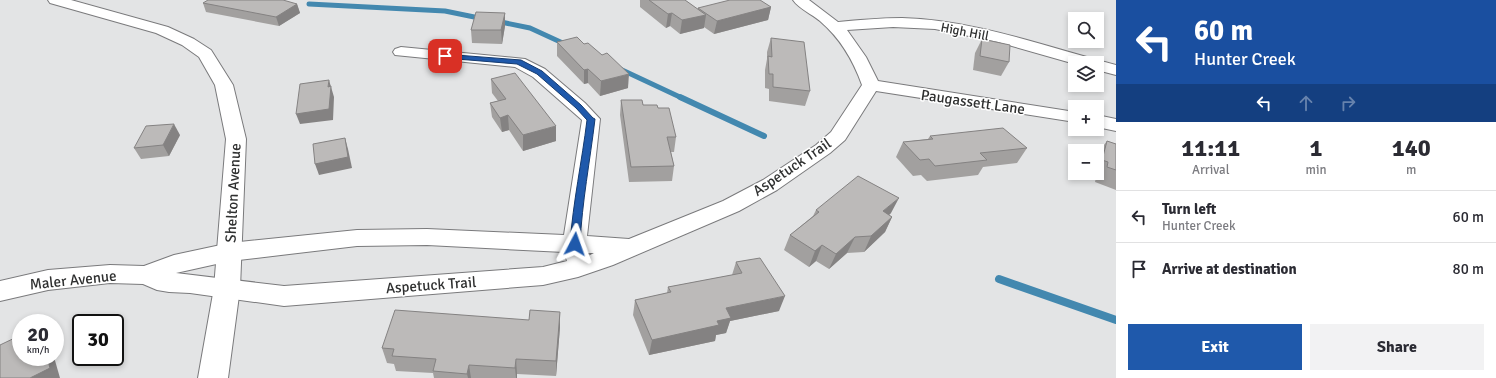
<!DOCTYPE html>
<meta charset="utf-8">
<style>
:root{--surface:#fff;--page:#f2f2f3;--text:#2b2b33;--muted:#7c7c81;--line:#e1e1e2;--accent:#1f59ab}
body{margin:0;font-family:Signika,sans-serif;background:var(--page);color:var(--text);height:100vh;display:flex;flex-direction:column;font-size:15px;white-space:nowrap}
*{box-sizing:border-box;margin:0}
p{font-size:13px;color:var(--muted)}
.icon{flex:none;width:22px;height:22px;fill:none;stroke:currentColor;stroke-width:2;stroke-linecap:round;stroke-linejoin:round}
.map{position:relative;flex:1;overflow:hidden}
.side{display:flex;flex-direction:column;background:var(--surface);width:380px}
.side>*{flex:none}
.guide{background:#1a4fa0;color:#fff;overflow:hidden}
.tools{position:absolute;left:1068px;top:12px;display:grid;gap:8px}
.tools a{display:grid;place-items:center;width:36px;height:36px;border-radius:0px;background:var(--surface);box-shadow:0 2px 6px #0003;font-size:20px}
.speed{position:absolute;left:12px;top:314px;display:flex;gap:8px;font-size:20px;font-weight:700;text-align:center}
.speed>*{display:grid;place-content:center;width:52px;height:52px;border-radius:50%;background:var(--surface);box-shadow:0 2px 6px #0003;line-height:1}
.speed small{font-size:10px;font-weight:400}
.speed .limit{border:2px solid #111;border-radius:6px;background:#fff;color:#111}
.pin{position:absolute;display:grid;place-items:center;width:34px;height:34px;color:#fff;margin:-17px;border-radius:8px;box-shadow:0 2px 6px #0006}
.me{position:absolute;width:44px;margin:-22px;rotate:4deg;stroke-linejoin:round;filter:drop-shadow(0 0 3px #0008)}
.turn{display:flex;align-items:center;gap:14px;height:84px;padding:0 12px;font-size:18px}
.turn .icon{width:52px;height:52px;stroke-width:2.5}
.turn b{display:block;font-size:28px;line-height:34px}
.lanes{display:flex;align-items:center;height:38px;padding:0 12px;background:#0003;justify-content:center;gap:20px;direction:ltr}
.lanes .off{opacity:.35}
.eta{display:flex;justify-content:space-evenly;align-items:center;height:68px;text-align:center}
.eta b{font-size:24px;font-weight:700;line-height:28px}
.primary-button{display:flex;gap:8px;margin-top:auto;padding:8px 12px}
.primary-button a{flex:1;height:46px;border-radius:0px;background:var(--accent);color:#fff;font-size:16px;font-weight:700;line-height:46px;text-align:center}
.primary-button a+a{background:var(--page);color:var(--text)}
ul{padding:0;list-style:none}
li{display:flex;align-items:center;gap:12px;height:52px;padding:0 12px;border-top:1px solid var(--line)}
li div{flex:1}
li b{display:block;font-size:15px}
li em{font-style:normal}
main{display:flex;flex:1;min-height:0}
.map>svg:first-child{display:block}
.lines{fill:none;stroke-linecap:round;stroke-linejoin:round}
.stream-far2{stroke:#4388af;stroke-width:5}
.stream-far1{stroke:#4388af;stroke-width:6}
.stream{stroke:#4388af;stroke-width:8}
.minor-casing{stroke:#7a7a7c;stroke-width:2}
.secondary-casing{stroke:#7a7a7c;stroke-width:2}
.minor{fill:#fff;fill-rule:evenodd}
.secondary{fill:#fff;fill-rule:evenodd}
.wall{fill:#a2a09f}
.shaded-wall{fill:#848282}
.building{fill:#bcbab9;stroke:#848282}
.route{fill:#1f59ab;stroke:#143a6f}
.labels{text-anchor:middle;stroke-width:3;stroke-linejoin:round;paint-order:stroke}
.far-street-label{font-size:13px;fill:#2f3030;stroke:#fff}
.street-label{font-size:15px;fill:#2f3030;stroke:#fff}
</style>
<main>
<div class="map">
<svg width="1116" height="378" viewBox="0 0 1116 378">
<rect width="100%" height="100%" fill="#e3e4e5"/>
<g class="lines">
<g class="stream-far2">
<path d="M309 4 445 11 484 19"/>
<path d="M496 21 530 28 567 45"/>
<path d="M620 69 682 98"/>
</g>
<path class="stream-far1" d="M680 97 764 136"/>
<path class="stream" d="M999 279 1116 320"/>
<g class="minor-casing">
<g id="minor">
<path d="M793 0H809L838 22C860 20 881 18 902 18 976 20 1046 47 1116 65V75L1097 70V63L1075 64 998 42 935 29 893 27 847 30 866 57 878 81 1075 112V122L876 91 845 140 830 153 777 190 739 211 613 265 578 277 543 285 284 306 190 293 169 292 157 290 143 284 110 283 48 290 0 301V281L48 270 110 265 144 266 174 255 230 243 357 230 427 229 564 235 582 120 533 77 515 67 395 55 393 52 395 49 401 47 525 59 545 69 585 103 600 119 587 236 629 239 723 201 763 180 816 145 831 132 862 85C853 60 841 39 820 21 812 14 799 9 793 0ZM427 245 564 252 567 261 543 267 284 286 176 273 230 261 357 246ZM587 253H594L588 256Z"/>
<path d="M1097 115 1116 119V131L1097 127Z"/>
</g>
</g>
<g class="secondary-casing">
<path id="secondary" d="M48 0H71L168 27 194 39 211 50 233 85 246 139 240 288 228 378H198L214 288 226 139 215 85 199 57 182 45 156 33 50 3Z"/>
</g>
<use href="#minor" class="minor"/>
<use href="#secondary" class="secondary"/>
</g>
<g class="wall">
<path d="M640 0H685L697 9 698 8 771 7 768 20 714 34 704 27V28L680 34 670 26 666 28 640 7Z"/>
<path d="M203 3 297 4 300 13 279 26 206 12Z"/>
<path d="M505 13V26L502 44 472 43 471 30Z"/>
<path d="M771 38 810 91 805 106 769 101V89L765 88V70L767 59V52Z"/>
<path d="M982 39 1009 62 1001 76 973 70 975 53Z"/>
<path d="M557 42 628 88 600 96 588 83 584 84 557 56Z"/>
<path d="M491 79 556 141 523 151 509 130 502 132 492 117 490 103 498 101 492 93Z"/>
<path d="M621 100 658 108 676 137 674 152H671L674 166 672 181 629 182 620 115Z"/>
<path d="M180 135 169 156 141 159 134 148Z"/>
<path d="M930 136 1027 148 1017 163 983 167 978 175 927 181 921 175 913 176 896 157 903 142 928 139Z"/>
<path d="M1107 141 1116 144V190L1095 182 1096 177 1091 175V173H1097V154Z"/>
<path d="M816 210 891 213 889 215 892 217 885 232 864 252 847 253 829 269 816 261 809 267 784 250 790 235 813 216Z"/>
<path d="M736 262 779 311 730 321 726 333 716 335 715 341 649 355 633 315 635 300 667 293 668 287 732 275Z"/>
<path d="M560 312V327L556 376 517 374V378H434L433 373 396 371 394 364 387 363 382 348 529 320Z"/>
</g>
<g class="shaded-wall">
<path d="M297 4 300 13 279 26 276 17Z"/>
<path d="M771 7 768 20 714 34 717 21Z"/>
<path d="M505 13V26L502 44 501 30Z"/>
<path d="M672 13 670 26 666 28 668 14Z"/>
<path d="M706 15 704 28 680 34 682 20Z"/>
<path d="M588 69V83L584 84V70Z"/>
<path d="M629 74 628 88 600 96 601 81Z"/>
<path d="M329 80 334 97 333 120 300 124 296 114 328 87Z"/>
<path d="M508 115 509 130 502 132 500 118Z"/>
<path d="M174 124 180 135 169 156 163 145Z"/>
<path d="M556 126V141L523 151V135Z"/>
<path d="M345 138 348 149 352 168 319 175 315 164Z"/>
<path d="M899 198 891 213 876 227 883 211Z"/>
<path d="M892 217 885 232 864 252 871 236Z"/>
<path d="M855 237 847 253 829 269 836 254Z"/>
<path d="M822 245 816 261 809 267 815 251Z"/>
<path d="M785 296 779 311 730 321 726 333 716 335 715 341 649 355 652 340 717 321 726 308Z"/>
<path d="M560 312V327L556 376V361Z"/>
<path d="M47 357H54L60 378H30Z"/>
<path d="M516 359 517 374V378H516L515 368Z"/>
<path d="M469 365 471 378H468L467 374Z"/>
</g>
<g class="building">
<path d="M208 0H283L297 4 276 17 203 3Z"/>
<path d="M649 0H685L706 15 682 20 672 13 668 14Z"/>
<path d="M730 0H760L771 7 717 21 698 8Z"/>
<path d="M476 12 505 13 501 30H471Z"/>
<path d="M577 37 584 44 588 43 602 55 607 53 629 74 601 81 588 69 584 70 557 42Z"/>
<path d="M771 38 804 42 810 91 773 87V74H769L768 56 772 57Z"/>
<path d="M982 39 1010 45 1009 62 980 56Z"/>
<path d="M515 73 556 126 523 135 508 115 500 118 490 103 506 99 491 79Z"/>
<path d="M329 80 328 87 331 86 329 109 296 114 300 84Z"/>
<path d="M621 100H642L643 105H657L658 108H669L676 137H667L674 166 631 167Z"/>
<path d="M174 124 163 145 134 148 146 126Z"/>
<path d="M1003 128 1027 148 980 153 987 160 935 166 929 159 920 160 903 142 933 139 930 136Z"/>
<path d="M345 138 348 157 315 164 313 144Z"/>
<path d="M1107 141 1116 144V170L1107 167 1108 162 1102 160Z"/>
<path d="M858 176 899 198 883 211 892 217 871 236 855 237 836 254 822 245 815 251 790 235 819 212 816 210Z"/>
<path d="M760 258 785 296 726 308 731 318 717 321 719 325 652 340 635 300 671 292 668 287 742 273 736 262Z"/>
<path d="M395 310 529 320 530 310 560 312 556 361 516 359 515 368 469 365 467 374 433 371 436 359 392 356 394 349 382 348Z"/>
<path d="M21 335V357H47L50 368 30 378H0V345Z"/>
</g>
<path class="route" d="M443 54 521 60 542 71 581 105 593 118 595 119C590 161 582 202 580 244L578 247H571L570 244C573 202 582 161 587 120L576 108 537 74 517 64 445 58 443 57Z"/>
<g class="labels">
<g class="far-street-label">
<text transform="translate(965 31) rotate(11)" y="5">High Hill</text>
</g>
<g class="street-label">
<text transform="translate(973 102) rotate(8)" y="5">Paugassett Lane</text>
<text transform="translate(792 167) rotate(-34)" y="5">Aspetuck Trail</text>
<text transform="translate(233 193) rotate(-87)" y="5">Shelton Avenue</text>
<text transform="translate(73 280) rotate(-6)" y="5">Maler Avenue</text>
<text transform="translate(431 285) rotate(-4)" y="5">Aspetuck Trail</text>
</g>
</g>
</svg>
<div class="tools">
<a><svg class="icon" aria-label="search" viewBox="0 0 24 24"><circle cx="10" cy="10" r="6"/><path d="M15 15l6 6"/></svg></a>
<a><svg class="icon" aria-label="layers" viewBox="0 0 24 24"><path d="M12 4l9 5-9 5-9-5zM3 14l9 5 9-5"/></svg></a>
<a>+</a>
<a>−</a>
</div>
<div class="speed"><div>20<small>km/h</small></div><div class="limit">30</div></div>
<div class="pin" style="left:445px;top:56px;background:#d93025"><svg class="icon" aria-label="arrive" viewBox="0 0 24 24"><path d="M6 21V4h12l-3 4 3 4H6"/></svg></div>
<svg class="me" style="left:575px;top:244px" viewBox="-20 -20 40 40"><path d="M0-17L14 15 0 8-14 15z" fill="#1f59ab" stroke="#fff" stroke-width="4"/></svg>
</div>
<section class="side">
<div class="guide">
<div class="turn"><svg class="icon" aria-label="left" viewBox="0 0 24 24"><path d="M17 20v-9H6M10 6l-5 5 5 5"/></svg><div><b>60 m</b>Hunter Creek</div></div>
<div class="lanes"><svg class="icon" aria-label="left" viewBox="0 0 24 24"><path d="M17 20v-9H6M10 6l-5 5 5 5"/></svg><svg class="icon off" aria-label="ahead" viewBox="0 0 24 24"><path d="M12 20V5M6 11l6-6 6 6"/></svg><svg class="icon off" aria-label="right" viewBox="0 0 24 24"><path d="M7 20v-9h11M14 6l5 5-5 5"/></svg></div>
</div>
<div class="eta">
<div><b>11:11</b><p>Arrival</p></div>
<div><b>1</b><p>min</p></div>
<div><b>140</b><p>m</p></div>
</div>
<ul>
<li><svg class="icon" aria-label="left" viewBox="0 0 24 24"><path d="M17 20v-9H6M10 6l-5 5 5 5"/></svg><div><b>Turn left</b><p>Hunter Creek</p></div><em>60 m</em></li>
<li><svg class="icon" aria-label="arrive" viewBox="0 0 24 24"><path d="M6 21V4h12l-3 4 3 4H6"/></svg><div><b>Arrive at destination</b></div><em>80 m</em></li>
</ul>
<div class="primary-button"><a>Exit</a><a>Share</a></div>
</section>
</main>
